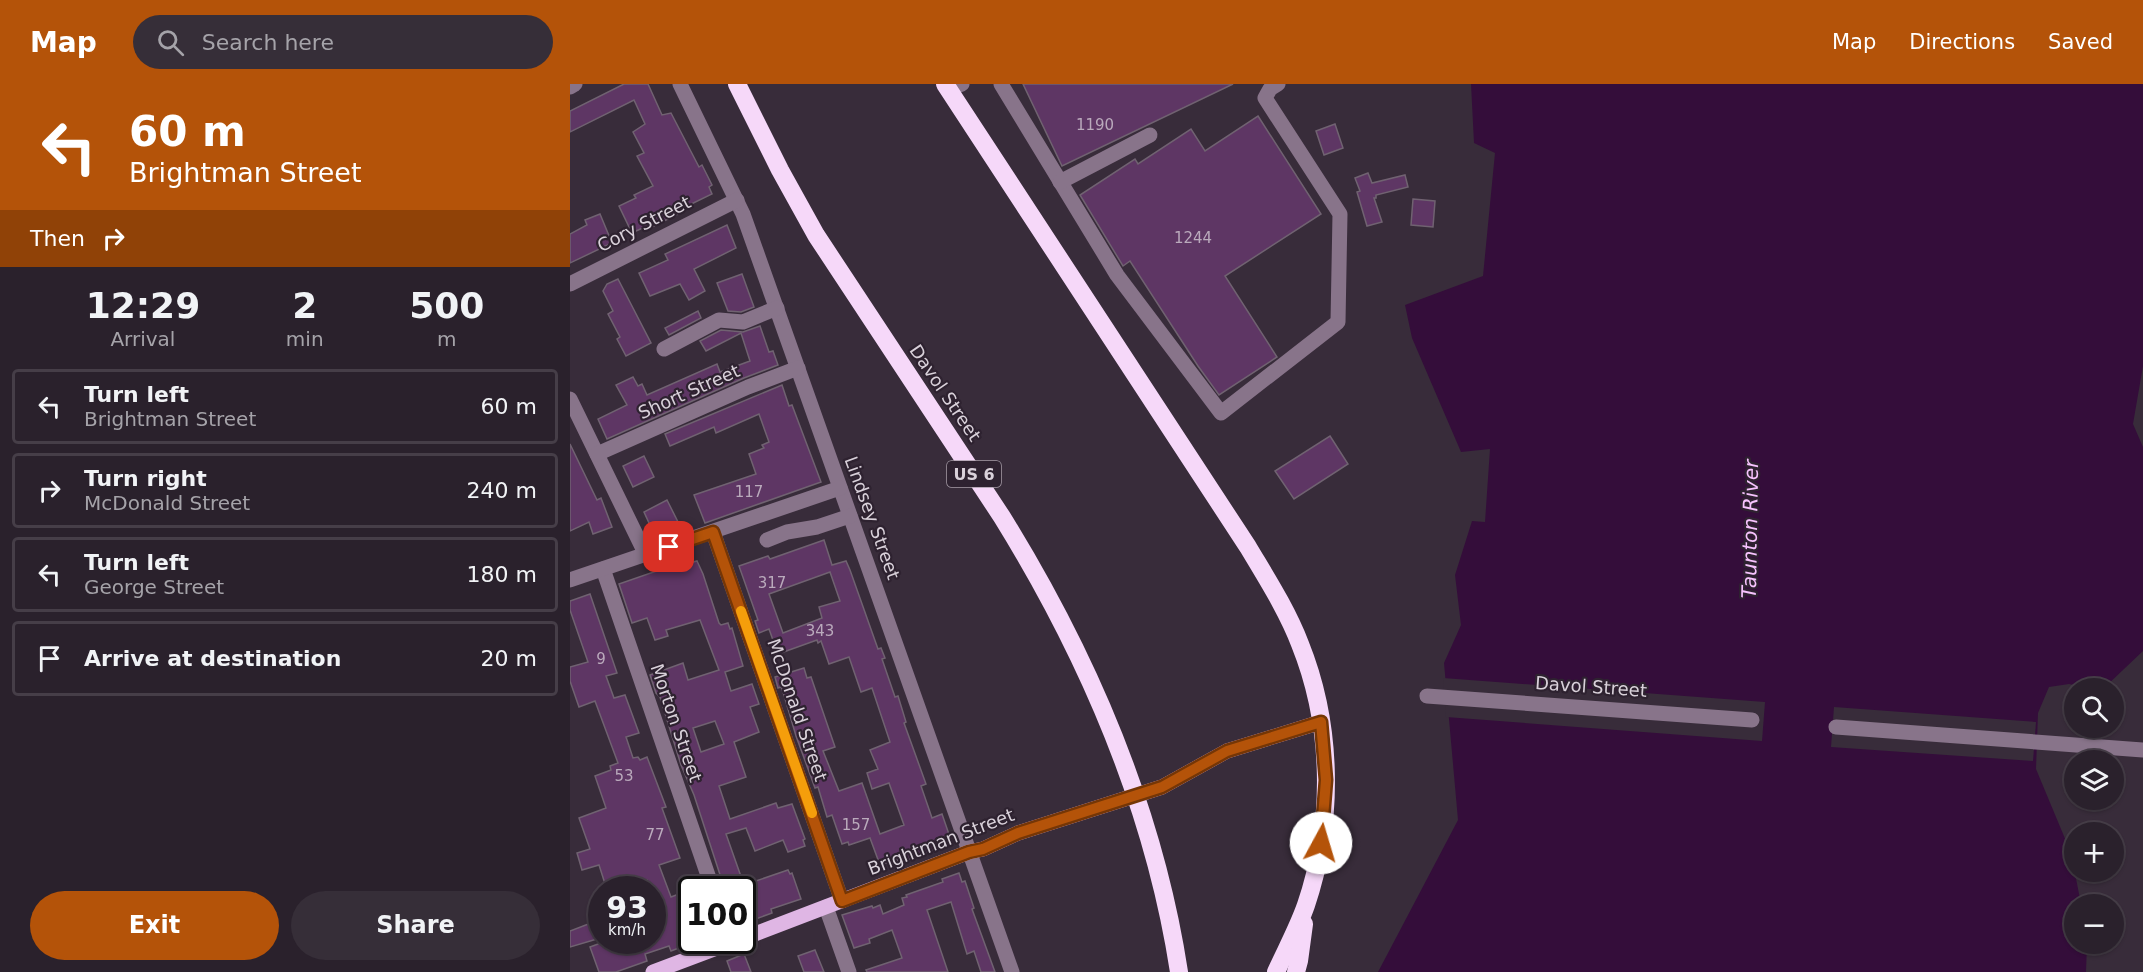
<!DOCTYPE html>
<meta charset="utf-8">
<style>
:root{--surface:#2a212c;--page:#362e38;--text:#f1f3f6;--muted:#a5a3a9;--line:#463e48;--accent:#b45309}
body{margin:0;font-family:"DejaVu Sans",sans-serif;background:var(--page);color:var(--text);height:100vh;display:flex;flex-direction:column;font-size:22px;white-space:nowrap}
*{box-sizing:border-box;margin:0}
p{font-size:20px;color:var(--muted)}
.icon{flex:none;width:33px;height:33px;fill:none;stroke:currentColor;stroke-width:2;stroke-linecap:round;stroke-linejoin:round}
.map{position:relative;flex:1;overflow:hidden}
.details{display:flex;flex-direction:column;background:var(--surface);width:570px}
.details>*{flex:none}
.guide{background:#b45309;color:#fff;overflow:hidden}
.tools{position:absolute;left:1494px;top:594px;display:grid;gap:12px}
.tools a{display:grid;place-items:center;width:60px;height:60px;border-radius:50%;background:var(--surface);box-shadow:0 2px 4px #0004,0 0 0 2px var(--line);font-size:30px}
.speed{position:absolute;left:18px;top:792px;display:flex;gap:12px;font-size:30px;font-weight:700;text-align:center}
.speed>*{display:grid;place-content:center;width:78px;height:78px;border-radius:50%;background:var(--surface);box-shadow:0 2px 4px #0004,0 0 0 2px var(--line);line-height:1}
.speed small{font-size:15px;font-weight:400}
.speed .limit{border:3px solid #111;border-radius:9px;background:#fff;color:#111}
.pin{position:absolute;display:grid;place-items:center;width:51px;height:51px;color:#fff;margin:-26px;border-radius:12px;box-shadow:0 3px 9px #0006}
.me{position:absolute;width:66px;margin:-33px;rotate:6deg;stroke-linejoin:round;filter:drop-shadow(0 0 4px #0008)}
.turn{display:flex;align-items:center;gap:21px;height:126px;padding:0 30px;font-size:27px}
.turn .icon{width:78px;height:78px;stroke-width:2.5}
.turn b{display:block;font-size:42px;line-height:51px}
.then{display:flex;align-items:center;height:57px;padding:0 30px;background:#0003;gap:12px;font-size:22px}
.eta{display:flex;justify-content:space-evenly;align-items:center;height:102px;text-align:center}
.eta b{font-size:36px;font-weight:600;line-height:42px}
.cta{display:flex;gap:12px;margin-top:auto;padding:12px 30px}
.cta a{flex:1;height:69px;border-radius:36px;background:var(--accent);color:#fff;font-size:24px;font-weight:600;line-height:69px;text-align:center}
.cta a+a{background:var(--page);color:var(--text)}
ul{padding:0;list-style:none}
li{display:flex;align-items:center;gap:18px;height:75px;margin:0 12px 9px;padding:0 18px;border:3px solid var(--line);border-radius:6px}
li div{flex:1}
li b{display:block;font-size:22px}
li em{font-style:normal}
header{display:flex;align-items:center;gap:36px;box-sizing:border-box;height:84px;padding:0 30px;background:var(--accent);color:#fff}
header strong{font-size:28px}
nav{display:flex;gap:33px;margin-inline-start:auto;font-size:21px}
.search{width:420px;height:54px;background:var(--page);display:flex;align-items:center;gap:15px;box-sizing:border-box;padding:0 21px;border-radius:33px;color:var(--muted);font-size:22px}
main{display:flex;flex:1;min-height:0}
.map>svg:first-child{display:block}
.water{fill:#340d3a}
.pier{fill:#382c3a}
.building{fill:#5e3664;stroke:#706271;stroke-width:1.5;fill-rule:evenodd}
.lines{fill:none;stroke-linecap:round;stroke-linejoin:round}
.minor{stroke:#88748a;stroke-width:15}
.major{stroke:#dfb6e4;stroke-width:15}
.highway{stroke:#f6d8f9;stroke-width:18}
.route-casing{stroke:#753606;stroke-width:15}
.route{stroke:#b45309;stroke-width:10}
.slow{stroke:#f59e0b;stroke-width:10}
.labels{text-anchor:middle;stroke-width:4.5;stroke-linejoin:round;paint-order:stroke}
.number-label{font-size:15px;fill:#baaabc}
.shield{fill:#2e2230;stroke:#a69ca7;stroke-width:1.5}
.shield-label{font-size:16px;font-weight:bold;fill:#d9d1da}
.street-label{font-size:18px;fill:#d9d1da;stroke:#2e2230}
.water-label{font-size:20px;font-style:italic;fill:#f7c3fe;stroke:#2e2230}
</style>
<header>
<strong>Map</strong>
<div class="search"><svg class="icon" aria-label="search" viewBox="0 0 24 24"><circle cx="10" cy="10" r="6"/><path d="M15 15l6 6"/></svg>Search here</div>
<nav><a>Map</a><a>Directions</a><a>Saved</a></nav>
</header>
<main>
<section class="details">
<div class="guide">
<div class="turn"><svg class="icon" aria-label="left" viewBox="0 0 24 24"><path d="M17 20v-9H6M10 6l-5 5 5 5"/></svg><div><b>60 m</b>Brightman Street</div></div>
<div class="then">Then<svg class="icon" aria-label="right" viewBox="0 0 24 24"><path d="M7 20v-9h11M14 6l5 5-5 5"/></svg></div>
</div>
<div class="eta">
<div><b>12:29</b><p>Arrival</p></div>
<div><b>2</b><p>min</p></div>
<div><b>500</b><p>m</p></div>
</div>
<ul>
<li><svg class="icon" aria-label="left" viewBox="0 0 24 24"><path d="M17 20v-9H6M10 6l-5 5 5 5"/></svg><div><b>Turn left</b><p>Brightman Street</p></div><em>60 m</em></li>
<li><svg class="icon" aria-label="right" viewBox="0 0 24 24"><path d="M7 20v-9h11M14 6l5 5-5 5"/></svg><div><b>Turn right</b><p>McDonald Street</p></div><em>240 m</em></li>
<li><svg class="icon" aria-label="left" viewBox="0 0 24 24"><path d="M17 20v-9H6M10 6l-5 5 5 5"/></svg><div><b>Turn left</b><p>George Street</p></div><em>180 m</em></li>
<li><svg class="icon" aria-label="arrive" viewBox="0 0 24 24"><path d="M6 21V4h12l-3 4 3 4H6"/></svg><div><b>Arrive at destination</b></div><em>20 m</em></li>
</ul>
<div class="cta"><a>Exit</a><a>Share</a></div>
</section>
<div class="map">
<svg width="1573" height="888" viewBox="0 0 1573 888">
<rect width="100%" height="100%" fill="#382c3a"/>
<path class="water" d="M901 0H1573V282L1563 340 1573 363V567L1534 604H1518L1499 600 1479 603 1468 629 1466 685 1501 769 1511 820H1504V860H1517L1516 888H808L888 736 874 579 891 541 885 491 902 437 915 438 920 365 891 368 842 254 835 221 913 192 925 69 904 59Z"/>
<g class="pier">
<path d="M873 594 1195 618 1192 657 876 633Z"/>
<path d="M1264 623 1466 638 1463 677 1261 663Z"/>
</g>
<g class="building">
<path d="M54 0H78L92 31 101 29 129 83 132 81 142 101 139 103 142 110 109 126 110 129 80 144 79 141 64 148 63 146 61 147 49 122 66 114 64 111 83 102 67 72 74 69 63 48 75 40 64 16 0 48V27Z"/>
<path d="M453 0H663L492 82Z"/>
<path d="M688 32 751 130 655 192 707 273 649 311 628 282 560 177 553 182 510 111 565 75 568 80 621 45 635 67Z"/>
<path d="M765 40 773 64 754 71 746 47Z"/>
<path d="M798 89 802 99 835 91 838 103 806 111V114H804L812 138 797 142 787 108 790 107 785 94Z"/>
<path d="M843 115 865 117 863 143 841 141Z"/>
<path d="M30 130 42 159 0 179V150L17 141 15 136Z"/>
<path d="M157 141 166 164 124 185 135 207 119 216 110 200 80 212 69 189 98 176 95 170Z"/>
<path d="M172 190 184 223 171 228 158 227 147 199Z"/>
<path d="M48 195 81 259 56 272 47 255 50 253 38 230 43 227 33 207 37 200Z"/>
<path d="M128 227 131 234 99 251 95 244Z"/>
<path d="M190 242 199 268 203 267 208 281 174 294 37 355 28 335 57 321 46 301 63 293 68 302 72 300 77 311 147 280 150 288 180 277 171 249 136 267 130 257 151 246 173 248Z"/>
<path d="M212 301 219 322 222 321 251 398 135 439 124 411 186 390 179 370 194 364 192 361 199 358 189 330 146 349 144 343 100 362 95 350Z"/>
<path d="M760 352 778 380 724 415 705 387Z"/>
<path d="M0 360 27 416 31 414 42 443 23 450 19 438 0 447Z"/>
<path d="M74 372 84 393 63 403 53 382Z"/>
<path d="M97 416 109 440 85 452 74 428Z"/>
<path d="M254 456 262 481 276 477 280 486 308 565 311 564 315 574 312 575 325 613 328 612 336 638 334 639 356 700 351 702 362 734 372 730 382 759 329 779 327 775 310 781 300 754 279 761 278 758 272 760 262 731 257 733 248 703 245 704 226 652 214 611 211 603 208 604 205 593 234 584 237 594 241 593 265 663 253 667 269 707 292 699 310 750 334 741 319 699 302 705 297 689 308 685 300 666 320 658 302 604 291 608 279 573 259 580 251 557 248 559 247 556 208 570 199 545 189 549 185 537 188 536 169 482 198 472 200 475ZM260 488 270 517 249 523 252 534 213 549 199 510Z"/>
<path d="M127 477 133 490 149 539 151 541 158 539 160 545 162 544 173 582 155 588 161 607 182 600 189 620 180 623 189 648 164 658 176 693 149 702 160 735 206 719 208 724 222 720 235 755 233 756 235 762 218 768 213 756 185 767 176 744 156 750 174 801 218 786 220 790 222 789 231 815 201 825 202 829 172 840V806H155L124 711 111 681 90 613 86 609 80 591 113 579 118 596 149 586 130 536 96 546 98 552 85 556 77 534 62 539 49 500 98 483V485ZM145 637 154 660 131 668 123 644Z"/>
<path d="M20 510 47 589 36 592 44 614 55 611 69 649 56 653 63 674 68 673 70 676 77 673 96 723 92 724 110 774 89 781 101 813 122 805V859L101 867 99 862 75 870 77 877 46 888H29L20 863 39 856H82V834L90 831 82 811V806H80L77 796 51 806H37L29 781 12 786 7 769 20 765 9 734 36 724 25 692 41 686 40 682 48 679 25 617 9 623 0 597V583L18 578 0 526V517Z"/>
<path d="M389 789 392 798 395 797 404 824 402 825 425 888H411L404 867 397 870 381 818 357 826 378 888H297L296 886 332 874 322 846 299 855 300 859 284 864 272 831 302 822 303 824 310 821 313 830 334 821 332 814 337 813 336 811 373 798 372 795Z"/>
<path d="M21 839 27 855 0 863V847Z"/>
<path d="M245 866 254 888H234L228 872Z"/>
<path d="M174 870 181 888H161L157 877Z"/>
</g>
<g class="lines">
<g class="minor">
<path d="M110 0 173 130 442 888"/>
<path d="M431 0 547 191 651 329 768 238 770 130 695 14 700 5 708 0"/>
<path d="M0 3 5 0"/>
<path d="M379 5 392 0"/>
<path d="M490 98 580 51"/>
<path d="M0 200 167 116"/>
<path d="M94 265 149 236 173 238 207 224"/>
<path d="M0 315 76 471"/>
<path d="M27 370 178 303 228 284"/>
<path d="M143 448 272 817"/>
<path d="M197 456 217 448 247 443 280 432"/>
<path d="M33 485 143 806"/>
<path d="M0 496 270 404"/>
<path d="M857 612 1182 636"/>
<path d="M1266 643 1573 666"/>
<path d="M256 823 279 888"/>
</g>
<g class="major">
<path d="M172 855 399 768 413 765 448 749 592 703 657 667 751 638"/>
<path d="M83 888 168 856"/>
</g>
<g class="highway">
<path d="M167 0 210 86 246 151 432 433C518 572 584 725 609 888"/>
<path d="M375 0 678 463C697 495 717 526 730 560 763 642 764 738 736 821 728 844 716 866 706 888"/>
<path d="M726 888 729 877 734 840"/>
</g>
</g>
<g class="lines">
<g class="route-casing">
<path id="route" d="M99 463 143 448 272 817 399 768 413 765 448 749 592 703 657 667 751 638 756 696 751 759"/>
</g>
<use href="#route" class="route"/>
<path class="slow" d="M171 527 242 729"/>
</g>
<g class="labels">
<g class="number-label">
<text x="525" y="46">1190</text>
<text x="623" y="159">1244</text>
<text x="179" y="413">117</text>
<text x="202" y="504">317</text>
<text x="250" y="552">343</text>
<text x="31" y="580">9</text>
<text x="54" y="697">53</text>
<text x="286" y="746">157</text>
<text x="85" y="756">77</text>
</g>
<rect class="shield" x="377" y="377" width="54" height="26" rx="4.5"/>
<g class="shield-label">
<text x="404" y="396">US 6</text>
</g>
<g class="street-label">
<text transform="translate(74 140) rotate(-27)" y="6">Cory Street</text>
<text transform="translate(119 308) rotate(-24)" y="6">Short Street</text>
<text transform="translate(375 309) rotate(56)" y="6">Davol Street</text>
<text transform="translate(302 434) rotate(70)" y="6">Lindsey Street</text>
<text transform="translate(1021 603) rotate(4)" y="6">Davol Street</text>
<text transform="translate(227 626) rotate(71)" y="6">McDonald Street</text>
<text transform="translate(106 639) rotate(71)" y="6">Morton Street</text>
<text transform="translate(371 758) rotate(-21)" y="6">Brightman Street</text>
</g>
<g class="water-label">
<text transform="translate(1180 445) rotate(-89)" y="7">Taunton River</text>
</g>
</g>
</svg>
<div class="tools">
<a><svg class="icon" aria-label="search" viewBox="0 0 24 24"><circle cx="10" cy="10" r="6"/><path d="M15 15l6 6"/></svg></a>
<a><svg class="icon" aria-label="layers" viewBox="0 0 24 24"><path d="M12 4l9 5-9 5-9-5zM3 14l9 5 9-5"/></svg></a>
<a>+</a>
<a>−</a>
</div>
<div class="speed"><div>93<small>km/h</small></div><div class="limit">100</div></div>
<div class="pin" style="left:99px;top:463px;background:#d93025"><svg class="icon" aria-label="arrive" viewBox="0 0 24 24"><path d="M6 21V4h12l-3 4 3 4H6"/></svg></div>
<svg class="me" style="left:751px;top:759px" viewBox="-20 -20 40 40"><circle r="19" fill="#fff"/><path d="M0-13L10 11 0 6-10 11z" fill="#b45309"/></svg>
</div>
</main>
